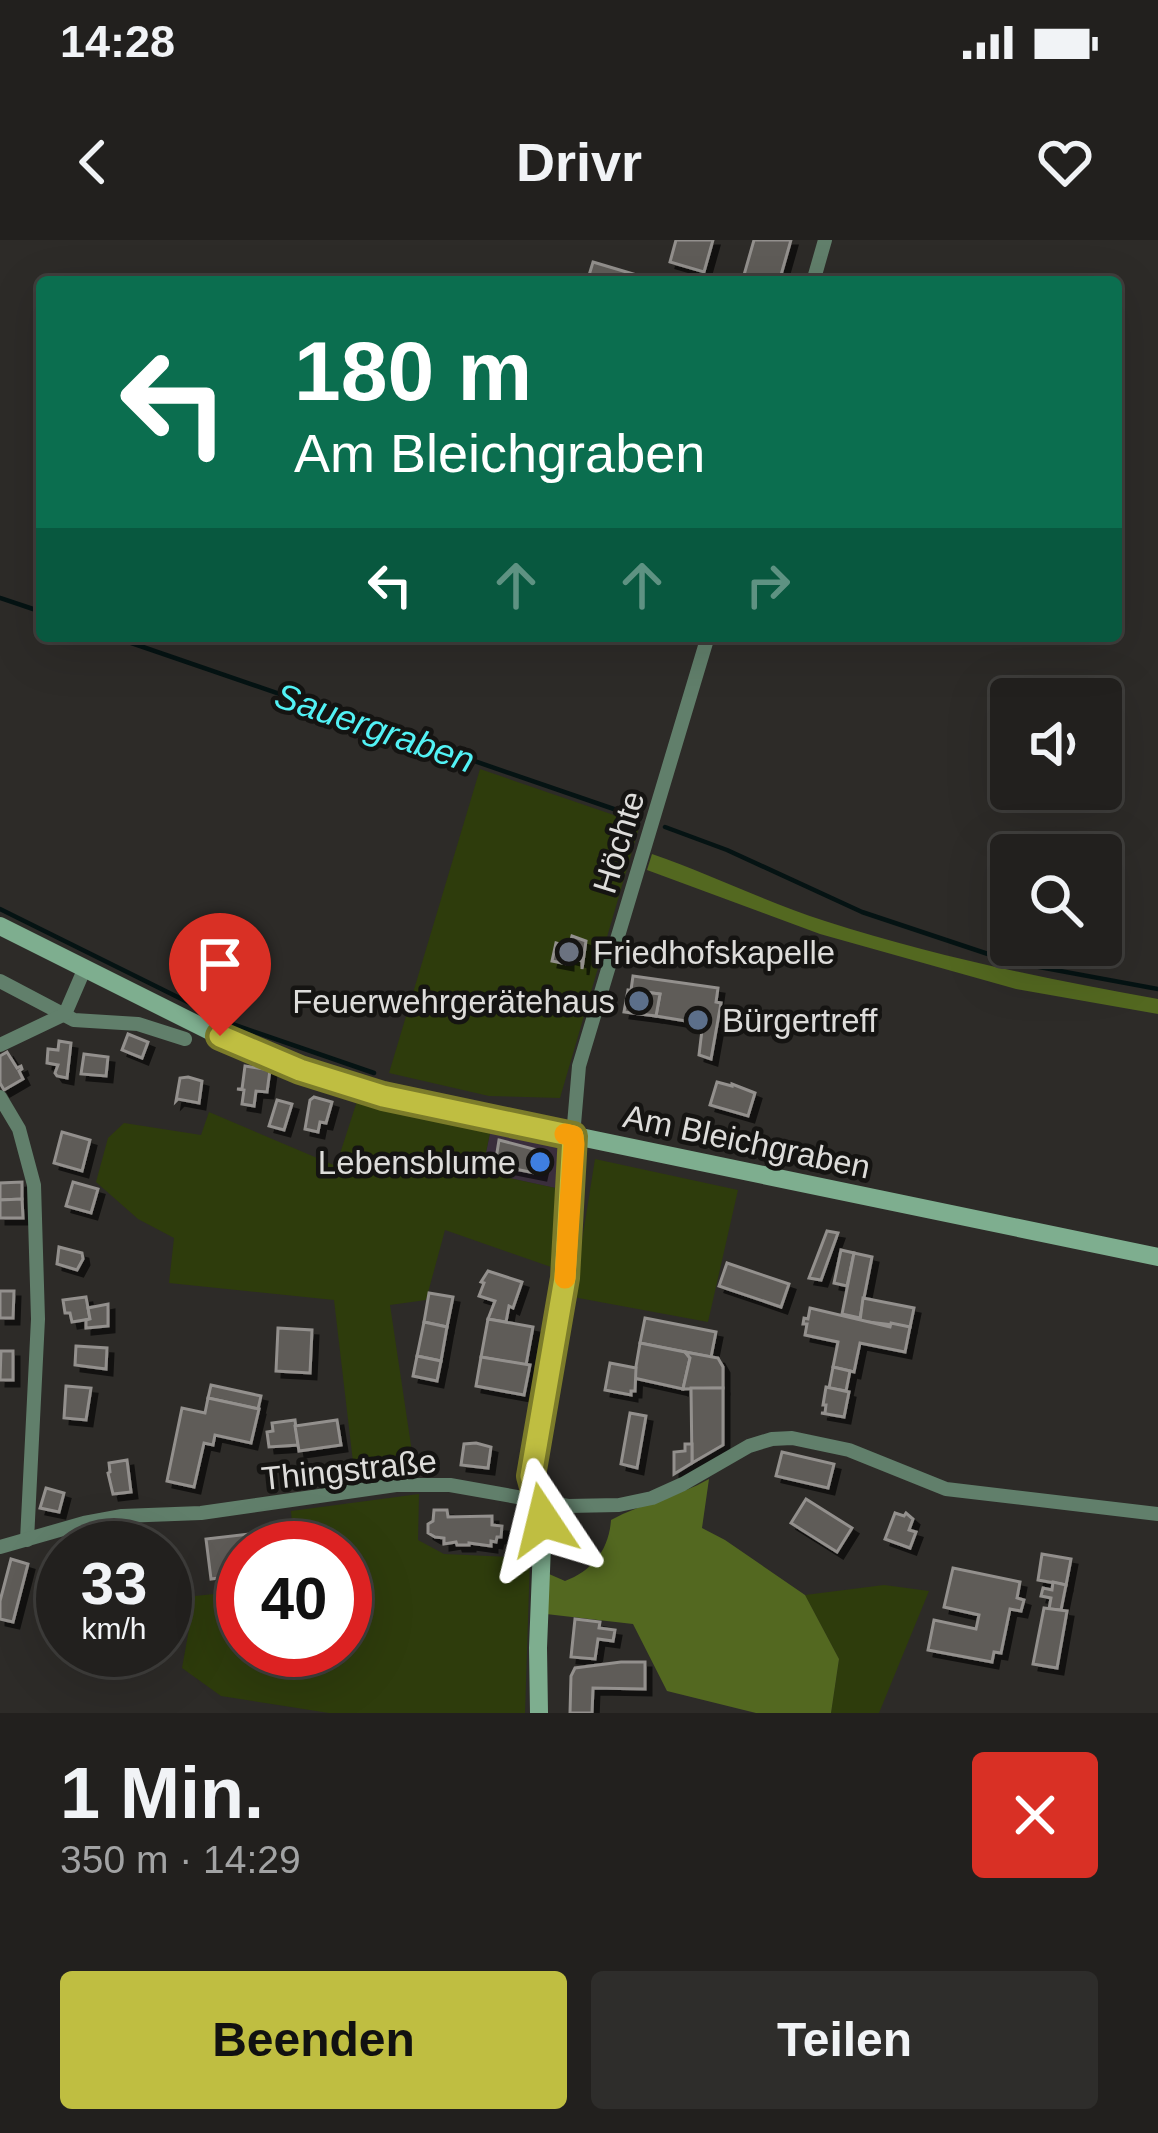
<!DOCTYPE html>
<html lang="de">
<meta charset="utf-8">
<style>
:root{--surface:#22201e;--page:#2e2d2b;--text:#f1f3f6;--muted:#a2a3a4;--line:#3f3e3c;--accent:#bfbe41}
body{margin:0;font-family:Helvetica,sans-serif;background:var(--page);color:var(--text);height:100vh;display:flex;flex-direction:column;font-size:45px;white-space:nowrap}
*{box-sizing:border-box;margin:0}
p{font-size:39px;color:var(--muted)}
.icon{flex:none;width:66px;height:66px;fill:none;stroke:currentColor;stroke-width:2;stroke-linecap:round;stroke-linejoin:round}
.map{position:relative;height:1473px;overflow:hidden}
.panel{display:flex;flex-direction:column;background:var(--surface);flex:1}
.panel>*{flex:none}
.hud{position:absolute;left:36px;top:36px;width:1086px;height:366px;border-radius:12px;box-shadow:0 12px 48px #0002,0 0 0 3px var(--line);background:#0b6e4f;color:#fff;overflow:hidden}
.tools{position:absolute;left:990px;top:438px;display:grid;gap:24px}
.tools a{display:grid;place-items:center;width:132px;height:132px;border-radius:12px;background:var(--surface);box-shadow:0 12px 48px #0002,0 0 0 3px var(--line);font-size:60px}
.speed{position:absolute;left:36px;top:1281px;display:flex;gap:24px;font-size:60px;font-weight:700;text-align:center}
.speed>*{display:grid;place-content:center;width:156px;height:156px;border-radius:50%;background:var(--surface);box-shadow:0 12px 48px #0002,0 0 0 3px var(--line);line-height:1}
.speed small{font-size:30px;font-weight:400}
.speed .limit{border:18px solid #d22;background:#fff;color:#111}
.pin{position:absolute;display:grid;place-items:center;width:102px;height:102px;color:#fff;margin:-123px -51px;border-radius:50% 50% 50% 0;rotate:-45deg;box-shadow:0 0 12px #0007}
.pin .icon{rotate:45deg}
.me{position:absolute;width:132px;margin:-66px;rotate:350deg;stroke-linejoin:round;filter:drop-shadow(0 0 9px #0008)}
.turn{display:flex;align-items:center;gap:42px;height:252px;padding:0 60px;font-size:54px}
.turn .icon{width:156px;height:156px;stroke-width:2.5}
.turn b{display:block;font-size:84px;line-height:102px}
.lanes{display:flex;align-items:center;height:114px;padding:0 60px;background:#0003;justify-content:center;gap:60px;direction:ltr}
.lanes .off{opacity:.35}
.round{display:grid;place-items:center;flex:none;width:126px;height:126px;border-radius:12px;background:var(--page)}
.headline{display:flex;align-items:center;justify-content:space-between;height:204px;padding:0 60px}
h1{font-size:72px;font-weight:800;line-height:90px}
.button{display:flex;gap:24px;margin-top:auto;padding:24px 60px}
.button a{flex:1;height:138px;border-radius:12px;background:var(--accent);color:#111;font-size:48px;font-weight:800;line-height:138px;text-align:center}
.button a+a{background:var(--page);color:var(--text)}
.status{display:flex;justify-content:space-between;align-items:center;height:84px;padding:0 60px;background:var(--surface);direction:ltr}
.status svg{height:33px;fill:currentColor}
header{display:flex;justify-content:space-between;align-items:center;height:156px;padding:0 60px;background:var(--surface);font-size:54px;font-weight:800}
.map>svg:first-child{display:block}
.commercial{fill:#3a2e3c}
.green{fill:#2e3c0c}
.forest{fill:#536820}
.lines{fill:none;stroke-linecap:round;stroke-linejoin:round}
.stream{stroke:#051313;stroke-width:4.5}
.building{fill:#5e5b58;stroke:#93908d;stroke-width:3;filter:url(#shadow)}
.street{stroke:#617f6b;stroke-width:14}
.secondary{stroke:#7eae8f;stroke-width:18}
.route-casing{stroke:#7c7c2a;stroke-width:30}
.route{stroke:#bfbe41;stroke-width:21}
.slow{stroke:#f59e0b;stroke-width:21}
.worship-dot{fill:#6b7280;stroke:#151412;stroke-width:4.5}
.service-dot{fill:#5c6f8a;stroke:#151412;stroke-width:4.5}
.shop-dot{fill:#3f7fe0;stroke:#151412;stroke-width:4.5}
.labels{text-anchor:middle;stroke-width:9;stroke-linejoin:round;paint-order:stroke}
.street-label{font-size:33px;fill:#dddcda;stroke:#151412}
.poi-label{font-size:33px;fill:#dddcda;stroke:#151412;text-anchor:start}
.water-label{font-size:36px;font-style:italic;fill:#52f2f5;stroke:#151412}
</style>
<div class="status"><b>14:28</b><svg viewBox="0 0 49 12"><path d="M0 12V9h3v3zM5 12V6h3v6zM10 12V3h3v9zM15 12V0h3v12zM26 1h20v11H26zM47 4h2v5h-2z"/></svg></div>
<header><svg class="icon" aria-label="back" viewBox="0 0 24 24"><path d="M15 5l-7 7 7 7"/></svg>Drivr<svg class="icon" aria-label="heart" viewBox="0 0 24 24"><path d="M12 20l-8-8c-3-5 5-10 8-4 3-6 11-1 8 4z"/></svg></header>
<div class="map">
<svg width="1158" height="1473" viewBox="0 0 1158 1473">
<defs>
<filter id="shadow"><feDropShadow dx="6" dy="6" stdDeviation="0" flood-color="#0009"/></filter>
</defs>
<rect width="100%" height="100%" fill="#2d2b28"/>
<path class="commercial" d="M490 893 561 908 560 949 482 932Z"/>
<g class="green">
<path d="M480 529 640 584 560 858 489 856 389 833Z"/>
<path d="M358 858 490 893 482 932 560 949 554 1028 445 990 426 1060 390 1065 415 1232 355 1239 334 1060 169 1043 174 998 138 979 96 942 108 898 124 883 201 895 209 872 336 926Z"/>
<path d="M595 919 738 950 708 1082 573 1057Z"/>
<path d="M419 1254 418 1300 444 1314 530 1318 525 1473H329L221 1456 182 1428 195 1356 243 1351V1410H345V1308H294L291 1271Z"/>
<path d="M884 1345 929 1351 879 1473H831L839 1419 805 1355Z"/>
</g>
<g class="forest">
<path d="M652 614C710 634 766 662 825 681 933 716 1046 739 1158 759V774L1016 749 820 694 647 630Z"/>
<path d="M709 1239 702 1288 725 1300 805 1355 839 1419 831 1473H756L667 1451 633 1384 546 1374 549 1334 565 1341C592 1331 609 1310 611 1280 642 1263 678 1257 709 1239Z"/>
</g>
<g class="lines">
<g class="stream">
<path d="M0 358 42 372"/>
<path d="M111 396 640 578"/>
<path d="M665 587 727 610 862 672 1012 722 1158 749"/>
<path d="M0 669 232 784 374 833"/>
</g>
</g>
<g class="building">
<path d="M676 0H713L704 32 670 22Z"/>
<path d="M754 0H791L779 42H742Z"/>
<path d="M593 22 660 42H587Z"/>
<path d="M572 696 586 701 582 729V721L567 717V724L552 721 556 703 569 707Z"/>
<path d="M633 736 718 748 716 762 721 763 711 819 699 815 702 790 697 789 698 783 656 776 660 754 631 750Z"/>
<path d="M628 750 660 754 656 776 624 772Z"/>
<path d="M128 794 148 802 142 818 122 810Z"/>
<path d="M59 801 71 803 67 838 57 836 55 833 58 825 47 823 48 809 58 810Z"/>
<path d="M7 812 17 828 21 826 22 829 19 831 23 839 4 850 0 843V816Z"/>
<path d="M84 814 108 817 106 836 81 834Z"/>
<path d="M245 826 270 830 267 852 256 851 254 866 242 864 244 850 237 849H242Z"/>
<path d="M188 837 202 841 199 863 178 859 176 861 180 838Z"/>
<path d="M717 842 732 846V844L755 853 748 876 710 865Z"/>
<path d="M314 857 332 862 326 883 320 882 318 892 305 889 310 860Z"/>
<path d="M277 860 292 864 284 890 269 886Z"/>
<path d="M62 892 90 900 82 931 54 923Z"/>
<path d="M499 900 545 912 540 934 495 925Z"/>
<path d="M22 942V959L0 960V943Z"/>
<path d="M73 942 98 949 91 973 66 966Z"/>
<path d="M22 959 23 978H0V960Z"/>
<path d="M827 991 838 993 821 1040 809 1038Z"/>
<path d="M59 1007 82 1013 83 1019 77 1030 57 1024Z"/>
<path d="M841 1010 854 1013 847 1046 834 1043Z"/>
<path d="M854 1013 872 1017 860 1078 842 1074Z"/>
<path d="M727 1023 789 1044 781 1067 719 1046Z"/>
<path d="M488 1031 522 1042 513 1068 509 1066 506 1082 488 1079 495 1061 479 1056 484 1043 481 1042Z"/>
<path d="M0 1051H14L13 1078H0Z"/>
<path d="M429 1053 453 1057 447 1087 424 1082Z"/>
<path d="M86 1057 90 1079 72 1082 70 1073H65L63 1060Z"/>
<path d="M863 1058 914 1068 910 1087 860 1081Z"/>
<path d="M108 1064V1086L86 1088V1080L90 1079 88 1068Z"/>
<path d="M810 1068 890 1087 891 1083 910 1087 905 1112 860 1103 854 1132 833 1127 838 1102 805 1095 807 1084H803L804 1078 808 1079Z"/>
<path d="M645 1078 716 1092 711 1117 640 1103Z"/>
<path d="M488 1079 533 1087 526 1125 481 1117Z"/>
<path d="M424 1082 447 1087 441 1121 417 1116Z"/>
<path d="M278 1088 312 1090 310 1133 276 1131Z"/>
<path d="M640 1103 685 1112 690 1118 683 1149 634 1138Z"/>
<path d="M76 1106 107 1108 106 1129 75 1125Z"/>
<path d="M1 1111H13V1140H0Z"/>
<path d="M685 1112 718 1118 723 1127V1148L683 1149 690 1118Z"/>
<path d="M417 1116 441 1121 437 1141 413 1136Z"/>
<path d="M481 1117 530 1125 524 1155 476 1146Z"/>
<path d="M610 1123 636 1128 635 1151H631V1155L605 1150Z"/>
<path d="M833 1127 850 1131 846 1151 829 1148Z"/>
<path d="M211 1145 261 1156 258 1169 208 1158Z"/>
<path d="M66 1146 91 1148 86 1180 64 1178Z"/>
<path d="M826 1147 849 1152 844 1177 821 1173H825L826 1165H823Z"/>
<path d="M691 1148H723V1205L692 1223Z"/>
<path d="M208 1158 259 1169 251 1203 215 1195 213 1205 204 1203 194 1247 167 1241 182 1168 205 1173Z"/>
<path d="M630 1173 646 1176 637 1228 621 1224Z"/>
<path d="M295 1180 298 1205 269 1207 267 1192 273 1191 272 1183Z"/>
<path d="M337 1180 341 1205 299 1211 295 1186Z"/>
<path d="M476 1203 491 1207 488 1228 461 1225 464 1204Z"/>
<path d="M685 1204H692V1223L674 1234V1212L685 1211Z"/>
<path d="M782 1212 834 1224 828 1248 776 1236Z"/>
<path d="M127 1220 131 1252 113 1254 108 1233 110 1232 109 1223Z"/>
<path d="M46 1248 64 1253 59 1272 40 1268Z"/>
<path d="M806 1259 852 1288 837 1312 791 1283Z"/>
<path d="M434 1270H447L448 1277 492 1276V1285L502 1286 501 1297H497L496 1302 491 1301V1306L469 1303V1305H457L456 1302 444 1304V1298L435 1297 428 1293V1284L433 1281Z"/>
<path d="M895 1273 904 1276 906 1273 913 1279 909 1290 916 1292 910 1308 885 1299Z"/>
<path d="M259 1293 260 1308H243V1335L211 1339 206 1299Z"/>
<path d="M1042 1314 1071 1319 1066 1345 1038 1340Z"/>
<path d="M11 1319 28 1324 13 1382 0 1379V1361Z"/>
<path d="M953 1328 1020 1342 1017 1358 1024 1360 1021 1371 1010 1369 1001 1413 994 1412 992 1422 928 1410 934 1380 976 1389 979 1375 944 1367Z"/>
<path d="M1053 1342 1066 1345 1061 1370 1049 1369 1051 1358 1041 1356 1043 1348 1052 1350Z"/>
<path d="M1044 1368 1067 1371 1057 1428 1033 1424Z"/>
<path d="M575 1379 600 1382 599 1388 615 1390 613 1401 598 1399 595 1419 571 1417Z"/>
<path d="M621 1422H645V1449L593 1448 592 1473H570L571 1436 575 1428Z"/>
</g>
<g class="lines">
<g class="street">
<path d="M813 42 825 0"/>
<path d="M0 741 74 780 138 784 185 799"/>
<path d="M0 805 65 774 84 730"/>
<path d="M0 857 19 889 34 945 38 1079 27 1300"/>
<path d="M573 896 579 826 708 396"/>
<path d="M0 1307 84 1283 122 1276 201 1273 396 1245H450L568 1266 619 1265 652 1258 683 1244 749 1206 772 1199 792 1198 849 1210 946 1249 1158 1274"/>
</g>
<g class="secondary">
<path d="M0 686 220 796 300 830 383 856 1158 1017"/>
<path d="M539 1473 538 1408 543 1280 531 1236 565 1038 573 896"/>
</g>
</g>
<g class="lines">
<g class="route-casing">
<path id="route" d="M220 796 300 830 383 856 573 896 565 1038 531 1236 543 1280"/>
</g>
<use href="#route" class="route"/>
<path class="slow" d="M565 1038 574 904 573 896 565 894"/>
</g>
<circle class="worship-dot" cx="569" cy="712" r="12"/>
<g class="service-dot">
<circle cx="639" cy="761" r="12"/>
<circle cx="698" cy="780" r="12"/>
</g>
<circle class="shop-dot" cx="540" cy="922" r="12"/>
<g class="labels">
<g class="street-label">
<text transform="translate(618 602) rotate(-73)" y="12">Höchte</text>
<text transform="translate(747 901) rotate(12)" y="12">Am Bleichgraben</text>
<text transform="translate(349 1229) rotate(-6)" y="12">Thingstraße</text>
</g>
<g class="poi-label">
<text x="593" y="724">Friedhofskapelle</text>
<text x="615" y="773" text-anchor="end">Feuerwehrgerätehaus</text>
<text x="722" y="792">Bürgertreff</text>
<text x="516" y="934" text-anchor="end">Lebensblume</text>
</g>
<g class="water-label">
<text transform="translate(375 487) rotate(19)" y="13">Sauergraben</text>
</g>
</g>
</svg>
<div class="tools">
<a><svg class="icon" aria-label="sound" viewBox="0 0 24 24"><path d="M4 9h4l5-4v14l-5-4H4zM17 9q2 3 0 6"/></svg></a>
<a><svg class="icon" aria-label="search" viewBox="0 0 24 24"><circle cx="10" cy="10" r="6"/><path d="M15 15l6 6"/></svg></a>
</div>
<div class="speed"><div>33<small>km/h</small></div><div class="limit">40</div></div>
<div class="pin" style="left:220px;top:796px;background:#d93025"><svg class="icon" aria-label="arrive" viewBox="0 0 24 24"><path d="M6 21V4h12l-3 4 3 4H6"/></svg></div>
<svg class="me" style="left:543px;top:1280px" viewBox="-20 -20 40 40"><path d="M0-17L14 15 0 8-14 15z" fill="#bfbe41" stroke="#fff" stroke-width="4"/></svg>
<div class="hud">
<div class="turn"><svg class="icon" aria-label="left" viewBox="0 0 24 24"><path d="M17 20v-9H6M10 6l-5 5 5 5"/></svg><div><b>180 m</b>Am Bleichgraben</div></div>
<div class="lanes"><svg class="icon" aria-label="left" viewBox="0 0 24 24"><path d="M17 20v-9H6M10 6l-5 5 5 5"/></svg><svg class="icon off" aria-label="ahead" viewBox="0 0 24 24"><path d="M12 20V5M6 11l6-6 6 6"/></svg><svg class="icon off" aria-label="ahead" viewBox="0 0 24 24"><path d="M12 20V5M6 11l6-6 6 6"/></svg><svg class="icon off" aria-label="right" viewBox="0 0 24 24"><path d="M7 20v-9h11M14 6l5 5-5 5"/></svg></div>
</div>
</div>
<section class="panel">
<div class="headline"><div><h1>1 Min.</h1><p>350 m · 14:29</p></div><a class="round" style="background:#d93025;color:#fff"><svg class="icon" aria-label="close" viewBox="0 0 24 24"><path d="M6 6l12 12M18 6L6 18"/></svg></a></div>
<div class="button"><a>Beenden</a><a>Teilen</a></div>
</section>
